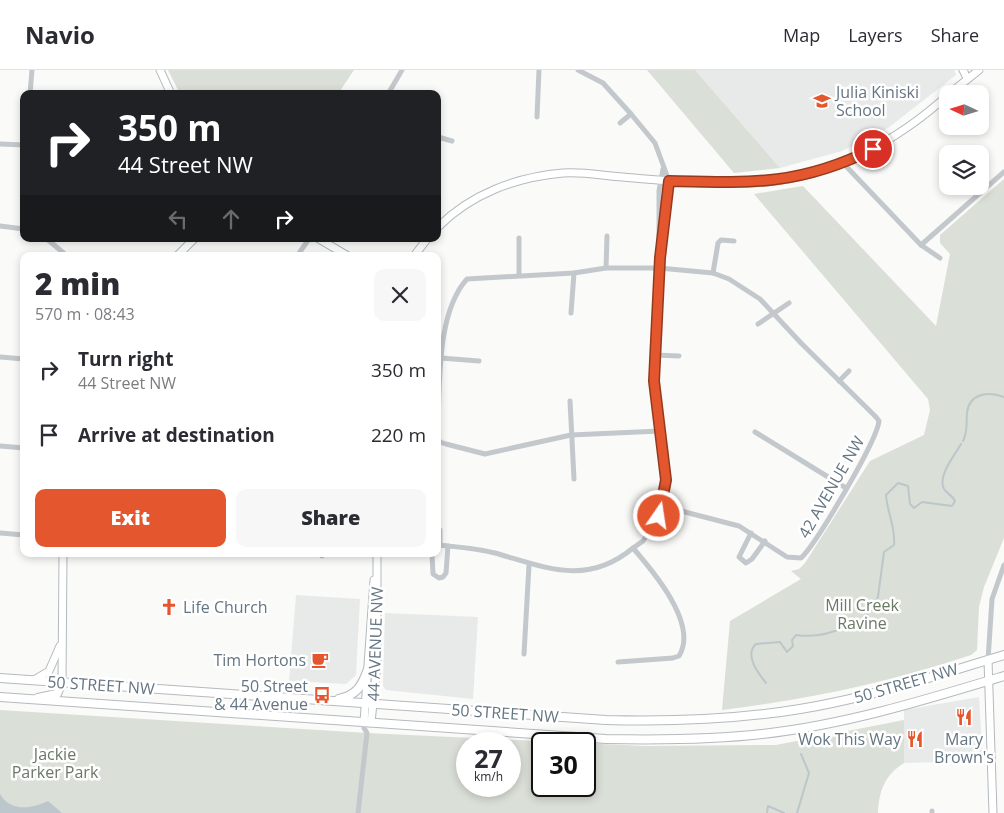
<!DOCTYPE html>
<meta charset="utf-8">
<style>
:root{--surface:#fff;--page:#f7f7f7;--text:#2b2b33;--muted:#7c7c81;--line:#e1e1e2;--accent:#e4572e}
body{margin:0;font-family:"Open Sans",sans-serif;background:var(--page);color:var(--text);height:100vh;display:flex;flex-direction:column;font-size:19px;white-space:nowrap}
*{box-sizing:border-box;margin:0}
p{font-size:16px;color:var(--muted)}
.icon{flex:none;width:28px;height:28px;fill:none;stroke:currentColor;stroke-width:2;stroke-linecap:round;stroke-linejoin:round}
.map{position:relative;flex:1;overflow:hidden}
.sheet{position:absolute;left:20px;top:182px;width:421px;height:305px;display:flex;flex-direction:column;background:var(--surface);border-radius:10px;box-shadow:0 2px 8px #0003}
.sheet>*{flex:none}
.hud{position:absolute;left:20px;top:20px;width:421px;height:152px;border-radius:10px;box-shadow:0 2px 8px #0003;background:#202124;color:#fff;overflow:hidden}
.needle{width:32px;rotate:274deg}
.buttons{position:absolute;left:939px;top:15px;display:grid;gap:10px}
.buttons a{display:grid;place-items:center;width:50px;height:50px;border-radius:10px;background:var(--surface);box-shadow:0 2px 8px #0003;font-size:25px}
.speed{position:absolute;left:456px;top:662px;display:flex;gap:10px;font-size:25px;font-weight:700;text-align:center}
.speed>*{display:grid;place-content:center;width:65px;height:65px;border-radius:50%;background:var(--surface);box-shadow:0 2px 8px #0003;line-height:1}
.speed small{font-size:12px;font-weight:400}
.speed .limit{border:2px solid #111;border-radius:8px;background:#fff;color:#111}
.pin{position:absolute;display:grid;place-items:center;width:42px;height:42px;color:#fff;margin:-21px;border:2px solid #fff;border-radius:50%;box-shadow:0 1px 5px #0007}
.me{position:absolute;width:55px;margin:-28px;rotate:13deg;stroke-linejoin:round;filter:drop-shadow(0 0 4px #0008)}
.turn{display:flex;align-items:center;gap:18px;height:105px;padding:0 15px;font-size:22px}
.turn .icon{width:65px;height:65px;stroke-width:2.5}
.turn b{display:block;font-size:35px;line-height:42px}
.lanes{display:flex;align-items:center;height:48px;padding:0 15px;background:#0003;justify-content:center;gap:25px;direction:ltr}
.lanes .off{opacity:.35}
.round{display:grid;place-items:center;flex:none;width:52px;height:52px;border-radius:10px;background:var(--page)}
.overview{display:flex;align-items:center;justify-content:space-between;height:85px;padding:0 15px}
h1{font-size:30px;font-weight:800;line-height:38px}
.cta{display:flex;gap:10px;margin-top:auto;padding:10px 15px}
.cta a{flex:1;height:58px;border-radius:10px;background:var(--accent);color:#fff;font-size:20px;font-weight:800;line-height:58px;text-align:center}
.cta a+a{background:var(--page);color:var(--text)}
ul{padding:0;list-style:none}
li{display:flex;align-items:center;gap:15px;height:65px;padding:0 15px}
li div{flex:1}
li b{display:block;font-size:19px}
li em{font-style:normal}
header{display:flex;align-items:center;gap:30px;box-sizing:border-box;height:70px;padding:0 25px;background:var(--surface);border-bottom:1px solid var(--line)}
header strong{font-size:24px}
nav{display:flex;gap:28px;margin-inline-start:auto;font-size:18px}
.map>svg:first-child{display:block}
.built{fill:#e8e9e9}
.green{fill:#dadfd7;fill-rule:evenodd}
.water{fill:#bbc7cb}
.lines{fill:none;stroke-linecap:round;stroke-linejoin:round}
.stream{stroke:#bbc7cb;stroke-width:2}
.secondary-casing{stroke:#b3babf;stroke-width:9}
.primary-casing{stroke:#b5babe;stroke-width:10}
.street{stroke:#c3c8cc;stroke-width:5}
.secondary{stroke:#fff;stroke-width:7}
.primary{stroke:#fff;stroke-width:8}
.route-casing{stroke:#94391e;stroke-width:12}
.route{stroke:#e4572e;stroke-width:9}
.labels{text-anchor:middle;stroke-width:5;stroke-linejoin:round;paint-order:stroke}
.poi-label{font-size:16px;fill:#657683;stroke:#fff;text-anchor:end}
.street-label{font-size:16px;fill:#657683;stroke:#fff}
.park-label{font-size:16px;fill:#687a64;stroke:#fff}
</style>
<header>
<strong>Navio</strong>
<nav><a>Map</a><a>Layers</a><a>Share</a></nav>
</header>
<div class="map">
<svg width="1004" height="743" viewBox="0 0 1004 743">
<rect width="100%" height="100%" fill="#fafaf8"/>
<g class="built">
<path d="M695 0H954L956 5 888 58 842 81 780 98Z"/>
<path d="M296 525 360 529 356 605 346 614 289 611Z"/>
<path d="M385 543 478 547 473 629 386 620 383 616Z"/>
<path d="M979 627 983 691 904 693V640Z"/>
</g>
<g class="green">
<path d="M168 0H354L338 24H180Z"/>
<path d="M647 0H695L780 98 734 103Z"/>
<path d="M1004 109V468L984 517 979 537 977 580 971 585C887 613 810 629 722 640L730 551 801 509 791 501 799 499 805 493 870 391 924 365 930 340 928 329 754 124 803 116 936 256 950 184 940 173V165Z"/>
<path d="M0 640 367 663 644 676 776 675 904 650V693C885 705 879 720 878 743H0ZM468 674H510V716H468ZM542 674H585V716H542Z"/>
</g>
<path class="water" d="M0 724C10 742 32 739 48 731L62 743H0Z"/>
<g class="lines">
<g class="stream">
<path d="M963 371C968 361 966 354 967 343 969 323 989 321 1004 327"/>
<path d="M766 613C758 603 744 585 756 574L780 572 787 582 793 576 792 570 796 565C824 569 836 558 861 555L878 527 884 482 894 475C896 458 887 442 886 425L898 413 908 416 910 434 914 438 922 432 952 436 955 431C953 426 947 424 944 419 937 406 955 385 961 374"/>
<path d="M767 743 768 736 784 743"/>
<path d="M797 743 809 703 801 684"/>
</g>
<g class="secondary-casing">
<g id="secondary">
<path d="M160 0 171 24"/>
<path d="M963 0 967 8"/>
<path d="M949 24 979 0"/>
<path d="M438 157C471 124 516 107 563 103 582 101 604 106 623 107 670 111 720 116 767 112 835 105 897 71 948 25"/>
<path d="M319 169 348 186"/>
<path d="M177 186 194 169"/>
<path d="M414 186 427 169"/>
<path d="M988 590 993 743"/>
<path d="M34 610 49 601 60 576"/>
<path d="M62 612 63 484"/>
<path d="M364 652 374 510"/>
<path d="M371 653 377 593V484"/>
</g>
</g>
<g class="primary-casing">
<g id="primary">
<path d="M0 608 606 650C682 652 758 649 832 633 891 621 947 602 1004 585"/>
<path d="M0 627 606 669C658 670 710 670 762 664 844 655 925 630 1004 606"/>
<path d="M38 628 57 624 62 612"/>
<path d="M339 629C357 625 362 616 368 599"/>
</g>
</g>
<g class="street">
<path d="M578 0 603 13 631 44 655 73 669 111 660 188 654 311 666 410 659 446 643 471 633 478C652 500 699 554 679 586L673 588 618 592"/>
<path d="M30 24 32 0"/>
<path d="M388 24 402 0"/>
<path d="M537 47 539 0"/>
<path d="M620 53 631 44"/>
<path d="M438 67 452 71"/>
<path d="M0 74 24 75"/>
<path d="M843 93 921 175 940 188"/>
<path d="M973 116 978 123"/>
<path d="M0 156 24 159"/>
<path d="M47 169 67 186"/>
<path d="M921 175 1004 102"/>
<path d="M659 185V121L663 99"/>
<path d="M250 186H251"/>
<path d="M297 186 309 169"/>
<path d="M606 198 607 166"/>
<path d="M713 203 718 173 721 170 734 171"/>
<path d="M519 205V168"/>
<path d="M571 243 574 203"/>
<path d="M758 254 789 233"/>
<path d="M655 285 679 286"/>
<path d="M0 287 24 289"/>
<path d="M441 288 479 291"/>
<path d="M839 311 849 301"/>
<path d="M570 331 574 409"/>
<path d="M438 353C440 311 437 242 467 209L574 203 606 198H659L713 203 729 209 760 229 801 273 876 347 879 351C877 371 816 474 801 488L787 487 739 456 662 436"/>
<path d="M755 362 846 418"/>
<path d="M438 368 440 372 446 374 485 384 571 365 660 361"/>
<path d="M0 376 24 378"/>
<path d="M440 460V475"/>
<path d="M0 463 24 465"/>
<path d="M751 463 739 487 746 493 752 489 765 471"/>
<path d="M438 475C457 477 476 478 495 483 545 497 586 517 633 478"/>
<path d="M322 484V486"/>
<path d="M432 484 433 504 439 508 443 507 446 503 448 476"/>
<path d="M524 584 529 495"/>
<path d="M988 590 992 529 1004 495"/>
<path d="M932 741V743"/>
<path d="M358 743 367 663 364 658V652"/>
</g>
<use href="#secondary" class="secondary"/>
<use href="#primary" class="primary"/>
</g>
<g class="lines">
<g class="route-casing">
<path id="route" d="M659 446 666 410 654 311 660 188 669 111C749 113 799 116 873 79"/>
</g>
<use href="#route" class="route"/>
</g>
<defs>
<g id="school-bare" transform="scale(1.35)"><path d="M0-5L7-2L0 1L-7-2ZM-4 1L0 2.5L4 1V4Q0 6-4 4Z" fill="#e4572e" stroke="#fff" stroke-width="2.5" paint-order="stroke"/></g>
<g id="church-bare" transform="scale(1.35)"><path d="M-1.2-6h2.4v3.5h3.3v2.4h-3.3V6h-2.4V-.1h-3.3v-2.4h3.3Z" fill="#e4572e" stroke="#fff" stroke-width="2.5" paint-order="stroke"/></g>
<g id="cafe-bare" transform="scale(1.35)"><path d="M-5.5-4.5H6V0H3Q3 3.5 0 3.5H-2.5Q-5.5 3.5-5.5 0ZM3-3.2v2h1.7v-2ZM-6 4.5H4V6H-6Z" fill="#e4572e" stroke="#fff" stroke-width="2.5" paint-order="stroke"/></g>
<g id="bus-bare" transform="scale(1.35)"><path d="M-5-6H5V4H4V6H2V4H-2V6H-4V4H-5ZM-3.5-4V0h7V-4ZM-3.5 1.2v1.5H-2V1.2ZM2 1.2v1.5H3.5V1.2Z" fill="#e4572e" stroke="#fff" stroke-width="2.5" paint-order="stroke"/></g>
<g id="restaurant-bare" transform="scale(1.35)"><path d="M-5-6h1v4h1v-4h1v4h1v-4h1v5L-1.5 .5V6h-2V.5L-5-1ZM5-6V6H3V1.5H1.5Q1.5-4 5-6Z" fill="#e4572e" stroke="#fff" stroke-width="2.5" paint-order="stroke"/></g>
</defs>
<g fill-rule="evenodd">
<use href="#school-bare" x="822" y="31"/>
<use href="#church-bare" x="169" y="537"/>
<use href="#cafe-bare" x="320" y="590"/>
<use href="#bus-bare" x="322" y="625"/>
<use href="#restaurant-bare" x="964" y="647"/>
<use href="#restaurant-bare" x="915" y="669"/>
</g>
<g class="labels">
<g class="poi-label">
<text x="836" y="28" text-anchor="start">Julia Kiniski<tspan x="836" dy="18">School</tspan></text>
<text x="183" y="543" text-anchor="start">Life Church</text>
<text x="306" y="596">Tim Hortons</text>
<text x="308" y="622">50 Street<tspan x="308" dy="18">&amp; 44 Avenue</tspan></text>
<text x="901" y="675">Wok This Way</text>
<text x="964" y="675" text-anchor="middle">Mary<tspan x="964" dy="18">Brown's</tspan></text>
</g>
<g class="street-label">
<text transform="translate(831 417) rotate(-60)" y="6">42 AVENUE NW</text>
<text transform="translate(375 574) rotate(-88)" y="6">44 AVENUE NW</text>
<text transform="translate(906 613) rotate(-16)" y="6">50 STREET NW</text>
<text transform="translate(101 615) rotate(4)" y="6">50 STREET NW</text>
<text transform="translate(505 643) rotate(4)" y="6">50 STREET NW</text>
</g>
<g class="park-label">
<text x="862" y="541">Mill Creek<tspan x="862" dy="18">Ravine</tspan></text>
<text x="55" y="690">Jackie<tspan x="55" dy="18">Parker Park</tspan></text>
</g>
</g>
</svg>
<div class="buttons">
<a><svg class="needle" viewBox="-14 -14 28 28"><path d="M0-13l5 13h-10z" fill="#e53935"/><path d="M0 13l5-13h-10z" fill="#7c7c81"/></svg></a>
<a><svg class="icon" aria-label="layers" viewBox="0 0 24 24"><path d="M12 4l9 5-9 5-9-5zM3 14l9 5 9-5"/></svg></a>
</div>
<div class="speed"><div>27<small>km/h</small></div><div class="limit">30</div></div>
<div class="pin" style="left:873px;top:79px;background:#d93025"><svg class="icon" aria-label="arrive" viewBox="0 0 24 24"><path d="M6 21V4h12l-3 4 3 4H6"/></svg></div>
<svg class="me" style="left:659px;top:446px" viewBox="-20 -20 40 40"><circle r="17" fill="#e4572e" stroke="#fff" stroke-width="3"/><path d="M0-11L8 9 0 5-8 9z" fill="#fff"/></svg>
<div class="hud">
<div class="turn"><svg class="icon" aria-label="right" viewBox="0 0 24 24"><path d="M7 20v-9h11M14 6l5 5-5 5"/></svg><div><b>350 m</b>44 Street NW</div></div>
<div class="lanes"><svg class="icon off" aria-label="left" viewBox="0 0 24 24"><path d="M17 20v-9H6M10 6l-5 5 5 5"/></svg><svg class="icon off" aria-label="ahead" viewBox="0 0 24 24"><path d="M12 20V5M6 11l6-6 6 6"/></svg><svg class="icon" aria-label="right" viewBox="0 0 24 24"><path d="M7 20v-9h11M14 6l5 5-5 5"/></svg></div>
</div>
<section class="sheet">
<div class="overview"><div><h1>2 min</h1><p>570 m · 08:43</p></div><a class="round"><svg class="icon" aria-label="close" viewBox="0 0 24 24"><path d="M6 6l12 12M18 6L6 18"/></svg></a></div>
<ul>
<li><svg class="icon" aria-label="right" viewBox="0 0 24 24"><path d="M7 20v-9h11M14 6l5 5-5 5"/></svg><div><b>Turn right</b><p>44 Street NW</p></div><em>350 m</em></li>
<li><svg class="icon" aria-label="arrive" viewBox="0 0 24 24"><path d="M6 21V4h12l-3 4 3 4H6"/></svg><div><b>Arrive at destination</b></div><em>220 m</em></li>
</ul>
<div class="cta"><a>Exit</a><a>Share</a></div>
</section>
</div>
